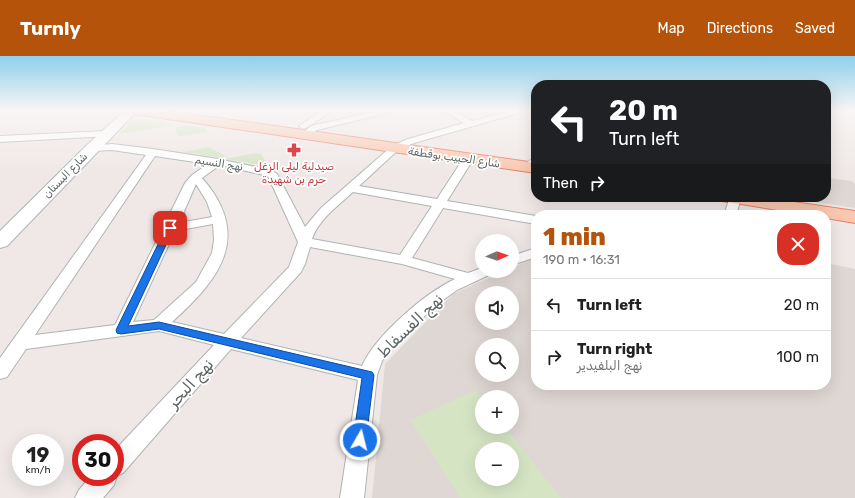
<!DOCTYPE html>
<meta charset="utf-8">
<style>
:root{--surface:#fff;--page:#f6f6f6;--text:#222;--muted:#767676;--line:#e0e0e0;--accent:#b45309}
body{margin:0;font-family:Rubik,"Noto Naskh Arabic",sans-serif;background:var(--page);color:var(--text);height:100vh;display:flex;flex-direction:column;font-size:15px;white-space:nowrap}
*{box-sizing:border-box;margin:0}
p{font-size:13px;color:var(--muted)}
.icon{flex:none;width:22px;height:22px;fill:none;stroke:currentColor;stroke-width:2;stroke-linecap:round;stroke-linejoin:round}
.map{position:relative;flex:1;overflow:hidden}
.drawer{position:absolute;left:531px;top:154px;width:300px;height:180px;display:flex;flex-direction:column;background:var(--surface);border-radius:16px;box-shadow:0 4px 16px #0002}
.drawer>*{flex:none}
.top-card{position:absolute;left:531px;top:24px;width:300px;height:122px;border-radius:16px;box-shadow:0 4px 16px #0002;background:#202124;color:#fff;overflow:hidden}
.needle{width:26px;rotate:88deg}
.fabs{position:absolute;left:475px;top:178px;display:grid;gap:8px}
.fabs a{display:grid;place-items:center;width:44px;height:44px;border-radius:50%;background:var(--surface);box-shadow:0 4px 16px #0002;font-size:20px}
.speed{position:absolute;left:12px;top:378px;display:flex;gap:8px;font-size:20px;font-weight:700;text-align:center}
.speed>*{display:grid;place-content:center;width:52px;height:52px;border-radius:50%;background:var(--surface);box-shadow:0 4px 16px #0002;line-height:1}
.speed small{font-size:10px;font-weight:400}
.speed .limit{border:6px solid #d22;background:#fff;color:#111}
.pin{position:absolute;display:grid;place-items:center;width:34px;height:34px;color:#fff;margin:-17px;border-radius:8px;box-shadow:0 2px 6px #0006}
.me{position:absolute;width:44px;margin:-22px;rotate:8deg;stroke-linejoin:round;filter:drop-shadow(0 0 3px #0008)}
.turn{display:flex;align-items:center;gap:14px;height:84px;padding:0 12px;font-size:18px}
.turn .icon{width:52px;height:52px;stroke-width:2.5}
.turn b{display:block;font-size:28px;line-height:34px}
.then{display:flex;align-items:center;height:38px;padding:0 12px;background:#0003;gap:8px;font-size:15px}
.round{display:grid;place-items:center;flex:none;width:42px;height:42px;border-radius:16px;background:var(--page)}
.head{display:flex;align-items:center;justify-content:space-between;height:68px;padding:0 12px}
h1{font-size:24px;font-weight:800;line-height:30px;color:var(--accent)}
ul{padding:0;list-style:none}
li{display:flex;align-items:center;gap:12px;height:52px;padding:0 12px;border-top:1px solid var(--line)}
li div{flex:1}
li b{display:block;font-size:15px}
li em{font-style:normal}
header{display:flex;align-items:center;gap:24px;box-sizing:border-box;height:56px;padding:0 20px;background:var(--accent);color:#fff}
header strong{font-size:19px}
nav{display:flex;gap:22px;margin-inline-start:auto;font-size:14px}
.map>svg:first-child{display:block}
.education{fill:#dfd7d4;fill-rule:evenodd}
.green{fill:#d5e5c4;fill-rule:evenodd}
.lines{fill:none;stroke-linecap:round;stroke-linejoin:round}
.minor-casing{stroke:#afb4b5;stroke-width:2}
.secondary-casing{stroke:#aeb5b6;stroke-width:2}
.primary-casing{stroke:#e98065;stroke-width:2}
.minor{fill:#fff;fill-rule:evenodd}
.secondary{fill:#fff;fill-rule:evenodd}
.primary{fill:#fac8b0;fill-rule:evenodd}
.route{fill:#1a73e8;stroke:#114b97}
.labels{text-anchor:middle;stroke-width:3.5;stroke-linejoin:round;paint-order:stroke}
.far-street-label{font-size:11px;fill:#5e6565;stroke:#fff}
.far-health-label{font-size:11px;fill:#be3a42;stroke:#fff}
.near-street-label{font-size:16px;fill:#5e6565;stroke:#fff}
</style>
<header>
<strong>Turnly</strong>
<nav><a>Map</a><a>Directions</a><a>Saved</a></nav>
</header>
<div class="map">
<svg width="855" height="442" viewBox="0 0 855 442">
<rect width="100%" height="100%" fill="#efe8e6"/>
<g class="education">
<path d="M826 119 829 122 851 125 855 128V152L780 141H826Z"/>
<path d="M536 201V329H826V207L855 213V442H372L385 308 453 238 504 215H512V212ZM482 237H512V267H482ZM482 289H512V319H482ZM482 341H512V371H482ZM482 393H512V423H482Z"/>
</g>
<g class="green">
<path d="M143 63 179 68 119 78 132 64Z"/>
<path d="M185 69 206 72 207 76 178 80 175 72Z"/>
<path d="M209 91 225 100 222 102 184 96Z"/>
<path d="M256 97 261 98 268 110 224 103Z"/>
<path d="M476 334 482 342V371H505L561 442H460L411 364ZM482 393H512V423H482Z"/>
</g>
<g class="lines">
<g class="minor-casing">
<g id="minor">
<path d="M323 54H334L306 72 303 73 299 70Z"/>
<path d="M383 54H400L317 74 304 83 299 80 311 70Z"/>
<path d="M442 54H453L472 65 514 54H529L414 87 398 94 359 130 437 143 465 100 469 99 474 102 447 145 536 160V168L443 152 412 202 468 217 482 212V215H493L491 218 457 234 436 249 394 290 382 305 377 319 364 442H340L358 324 231 293 123 417 117 420 114 429 103 442H75L79 434 90 421H115V394L214 289 159 275 26 293 7 321 0 323V302L146 99 112 94 92 95 87 92 89 90 112 88 153 93 218 103 271 114 277 118 305 171 321 152 392 90 408 83 464 67ZM155 100 208 108 192 119 185 127 115 269 35 279ZM220 109 268 120 298 186 289 211 224 278 172 266C220 223 253 180 202 122ZM196 128 207 146 212 161 179 167ZM353 136 432 150 400 199 312 183C319 163 338 150 353 136ZM213 168 214 184 212 197 196 226 154 264 133 266 175 175ZM310 191 402 208 455 223C425 237 375 280 362 310L241 282 301 216 305 208Z"/>
<path d="M106 75 109 76 111 78 109 80 0 86V80Z"/>
<path d="M536 101V108L524 114 519 111Z"/>
<path d="M730 141 741 142 736 159H724Z"/>
<path d="M536 192V201L512 209V200Z"/>
</g>
</g>
<g class="secondary-casing">
<path id="secondary" d="M125 54H138L7 190 0 192V175L87 89Z"/>
</g>
<g class="primary-casing">
<g id="primary">
<path d="M128 54H162L536 107V117L134 58Z"/>
<path d="M719 141H761L855 155V167L826 162V159H808L728 146 722 145Z"/>
</g>
</g>
<use href="#minor" class="minor"/>
<use href="#secondary" class="secondary"/>
<use href="#primary" class="primary"/>
</g>
<linearGradient id="sky" x2="0" y2="1"><stop stop-color="#8fd0ec"/><stop offset="0.47" stop-color="#f8f5f4"/><stop offset="1" stop-color="#f8f5f4" stop-opacity="0"/></linearGradient>
<rect width="855" height="116" fill="url(#sky)"/>
<path class="route" d="M170 169 174 172 128 270 159 266 372 316 374 319 366 384 364 388 360 390 355 388 353 384 362 322 159 273 121 278 117 277 116 274 166 172Z"/>
<defs>
<g id="pharmacy-bare" transform="scale(1.08)"><path d="M-2-6h4v4h4v4h-4v4h-4v-4h-4v-4h4Z" fill="#e0444e" stroke="#fff" stroke-width="2.5" paint-order="stroke"/></g>
</defs>
<g fill-rule="evenodd">
<use href="#pharmacy-bare" x="294" y="94"/>
</g>
<g class="labels">
<g class="far-street-label">
<text transform="translate(454 101) rotate(8)" y="4">شارع الحبيب بوقطفة</text>
<text transform="translate(219 107) rotate(9)" y="4">نهج النسيم</text>
<text transform="translate(65 119) rotate(-46)" y="4">شارع البستان</text>
</g>
<g class="far-health-label">
<text x="294" y="114">صيدلية ليلى الزغل<tspan x="294" dy="13">حرم بن شهيدة</tspan></text>
</g>
<g class="near-street-label">
<text transform="translate(410 269) rotate(-44)" y="6">نهج الفسفاط</text>
<text transform="translate(190 327) rotate(-48)" y="6">نهج البحر</text>
</g>
</g>
</svg>
<div class="fabs">
<a><svg class="needle" viewBox="-14 -14 28 28"><path d="M0-13l5 13h-10z" fill="#e53935"/><path d="M0 13l5-13h-10z" fill="#767676"/></svg></a>
<a><svg class="icon" aria-label="sound" viewBox="0 0 24 24"><path d="M4 9h4l5-4v14l-5-4H4zM17 9q2 3 0 6"/></svg></a>
<a><svg class="icon" aria-label="search" viewBox="0 0 24 24"><circle cx="10" cy="10" r="6"/><path d="M15 15l6 6"/></svg></a>
<a>+</a>
<a>−</a>
</div>
<div class="speed"><div>19<small>km/h</small></div><div class="limit">30</div></div>
<div class="pin" style="left:170px;top:172px;background:#d93025"><svg class="icon" aria-label="arrive" viewBox="0 0 24 24"><path d="M6 21V4h12l-3 4 3 4H6"/></svg></div>
<svg class="me" style="left:360px;top:384px" viewBox="-20 -20 40 40"><circle r="17" fill="#1a73e8" stroke="#fff" stroke-width="3"/><path d="M0-11L8 9 0 5-8 9z" fill="#fff"/></svg>
<div class="top-card">
<div class="turn"><svg class="icon" aria-label="left" viewBox="0 0 24 24"><path d="M17 20v-9H6M10 6l-5 5 5 5"/></svg><div><b>20 m</b>Turn left</div></div>
<div class="then">Then<svg class="icon" aria-label="right" viewBox="0 0 24 24"><path d="M7 20v-9h11M14 6l5 5-5 5"/></svg></div>
</div>
<section class="drawer">
<div class="head"><div><h1>1 min</h1><p>190 m · 16:31</p></div><a class="round" style="background:#d93025;color:#fff"><svg class="icon" aria-label="close" viewBox="0 0 24 24"><path d="M6 6l12 12M18 6L6 18"/></svg></a></div>
<ul>
<li><svg class="icon" aria-label="left" viewBox="0 0 24 24"><path d="M17 20v-9H6M10 6l-5 5 5 5"/></svg><div><b>Turn left</b></div><em>20 m</em></li>
<li><svg class="icon" aria-label="right" viewBox="0 0 24 24"><path d="M7 20v-9h11M14 6l5 5-5 5"/></svg><div><b>Turn right</b><p>نهج البلفيدير</p></div><em>100 m</em></li>
</ul>
</section>
</div>
